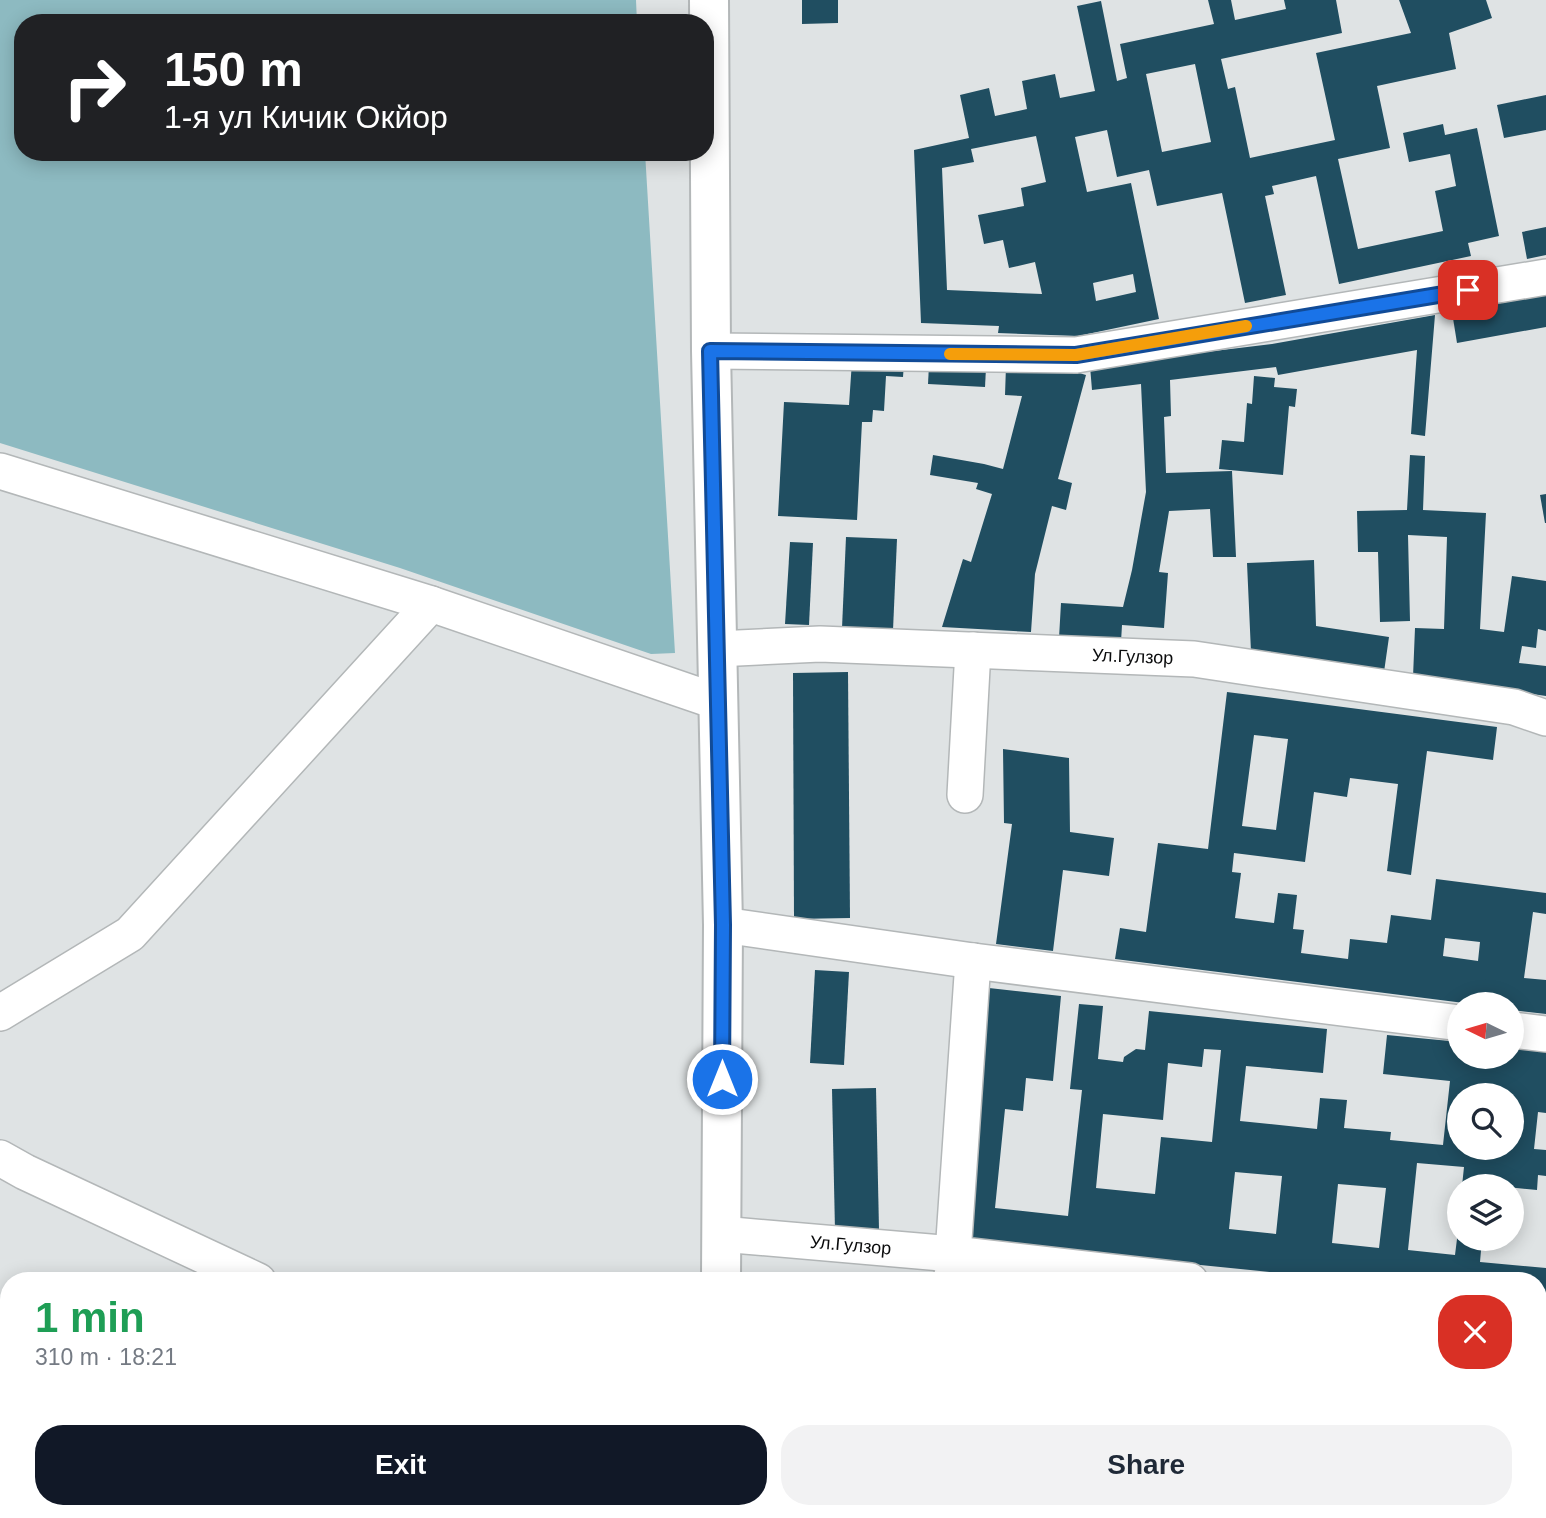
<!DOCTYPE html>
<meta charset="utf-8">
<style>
:root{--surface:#fff;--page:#f2f2f3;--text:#1f2937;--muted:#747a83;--accent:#111827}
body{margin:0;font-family:Helvetica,sans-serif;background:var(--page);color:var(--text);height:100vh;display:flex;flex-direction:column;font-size:26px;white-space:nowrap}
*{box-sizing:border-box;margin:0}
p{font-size:23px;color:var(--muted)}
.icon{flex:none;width:38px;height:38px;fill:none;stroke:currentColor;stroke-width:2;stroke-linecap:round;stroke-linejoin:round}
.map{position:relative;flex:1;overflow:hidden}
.details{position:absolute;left:0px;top:1272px;width:1547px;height:247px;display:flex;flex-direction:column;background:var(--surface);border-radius:28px 28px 0 0;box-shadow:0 4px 18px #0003}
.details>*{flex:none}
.guide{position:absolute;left:14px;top:14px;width:700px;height:147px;border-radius:28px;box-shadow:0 4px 18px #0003;background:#202124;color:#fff;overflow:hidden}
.needle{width:46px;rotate:275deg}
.controls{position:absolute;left:1447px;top:992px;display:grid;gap:14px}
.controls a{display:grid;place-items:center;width:77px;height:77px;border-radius:50%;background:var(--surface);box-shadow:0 4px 18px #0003;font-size:35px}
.pin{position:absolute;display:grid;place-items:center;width:60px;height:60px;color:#fff;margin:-30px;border-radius:14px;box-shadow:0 4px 10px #0006}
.me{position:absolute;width:77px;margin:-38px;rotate:0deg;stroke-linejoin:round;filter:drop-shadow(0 0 5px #0008)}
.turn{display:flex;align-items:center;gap:24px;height:147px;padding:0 35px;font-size:32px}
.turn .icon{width:91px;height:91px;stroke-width:2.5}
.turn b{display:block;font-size:49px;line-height:60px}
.round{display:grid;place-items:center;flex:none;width:74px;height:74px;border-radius:28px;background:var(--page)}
.summary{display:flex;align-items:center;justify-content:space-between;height:119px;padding:0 35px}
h1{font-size:42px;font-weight:700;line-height:52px;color:#1e9e55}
.button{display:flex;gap:14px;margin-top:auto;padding:14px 35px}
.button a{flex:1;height:80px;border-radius:28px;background:var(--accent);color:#fff;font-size:28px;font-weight:700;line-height:80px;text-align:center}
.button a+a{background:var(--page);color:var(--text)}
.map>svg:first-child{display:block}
.green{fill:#8dbac1}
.building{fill:#204e61;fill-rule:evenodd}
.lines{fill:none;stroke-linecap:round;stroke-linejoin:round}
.minor-casing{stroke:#b3b7b8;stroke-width:38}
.major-casing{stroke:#b3b7b8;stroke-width:42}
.highway-casing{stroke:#b3b7b8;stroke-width:42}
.minor{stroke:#fff;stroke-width:35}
.major{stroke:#fff;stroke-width:38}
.highway{stroke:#fff;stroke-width:38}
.route-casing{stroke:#114b97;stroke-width:18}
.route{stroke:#1a73e8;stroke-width:12}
.slow{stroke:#f59e0b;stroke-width:12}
.labels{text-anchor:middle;stroke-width:7;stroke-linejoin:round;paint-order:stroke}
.street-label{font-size:18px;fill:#0b0c0d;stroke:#dfe3e4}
</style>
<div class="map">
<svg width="1546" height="1518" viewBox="0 0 1546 1518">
<rect width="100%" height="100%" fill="#dfe3e4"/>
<path class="green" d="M0 0H636L637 23H23V152H645L675 653 651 654 400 568 0 443Z"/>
<g class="building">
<path d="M802 0H838V23L802 24Z"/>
<path d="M1208 0H1231L1235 20 1286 9 1284 0H1336L1342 33 1221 59 1228 89 1235 87 1250 158 1335 140 1316 53 1411 33 1399 0H1486L1492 18 1449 33 1456 69 1377 86 1390 148 1338 159 1358 249 1443 231 1435 191 1456 186 1450 154 1409 162 1403 133 1443 124 1445 135 1477 128 1499 236 1468 243 1471 256 1339 284 1316 176 1272 186 1274 194 1265 196 1286 295 1245 303 1222 193 1157 206 1149 170 1117 177 1107 130 1075 137 1087 192 1131 183 1159 319 1078 336 998 333 999 326 921 323 914 150 969 138 960 95 989 88 995 116 1027 109 1022 81 1055 74 1060 98 1095 91 1077 6 1101 1 1117 81 1127 78 1120 44 1214 24ZM1195 64 1211 142 1162 152 1146 74ZM1036 136 1046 182 1021 188 1024 206 978 215 984 244 1003 240 1009 268 1035 262 1042 294 947 290 942 168 974 162 971 149ZM1133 274 1136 292 1096 301 1093 283Z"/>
<path d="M1546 95V130L1504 138 1497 105Z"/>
<path d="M1546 227V255L1527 259 1522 232Z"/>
<path d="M1546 295V327L1457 343 1452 312Z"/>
<path d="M1435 315 1425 436 1411 434 1417 350 1278 375 1276 367 1170 380 1171 416 1164 417 1166 473 1232 471 1236 557H1213L1210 509 1169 511 1159 572 1168 573 1164 628 1122 625 1121 642 1059 638 1061 603 1123 607 1132 570 1146 492 1141 384 1092 390 1090 366 1272 344Z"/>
<path d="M852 361 904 363 903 377 886 376 884 411 873 410 872 422H862L857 520 778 516 784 402 849 405Z"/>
<path d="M929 365 986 368 985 387 928 384Z"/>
<path d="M1006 366 1062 368 1086 375 1058 479 1072 483 1066 510 1052 506 1035 574 1031 632 942 627 963 559 971 562 992 494 976 489 978 483 930 475 933 455 984 464 1003 469 1022 396 1005 395Z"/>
<path d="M1254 376 1275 378 1274 387 1297 389 1295 407 1289 406 1283 475 1219 469 1222 440 1244 442 1247 403 1252 404Z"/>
<path d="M1410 455 1425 456 1423 510 1486 513 1480 629 1504 632 1512 576 1546 581V631L1538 629 1536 648 1522 646 1519 663 1546 666V696L1413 677 1415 628 1444 629 1447 537 1408 535 1410 621 1380 622 1378 552H1358L1357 511 1407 510Z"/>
<path d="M1546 494V523H1545L1540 495Z"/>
<path d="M846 537 897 539 893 630 842 628Z"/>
<path d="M790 542 813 543 809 625 785 624Z"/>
<path d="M1314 560 1316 626 1389 637 1384 672 1251 652 1247 563Z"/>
<path d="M848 672 850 918 794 919 793 673Z"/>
<path d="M1227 692 1497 727 1493 760 1427 751 1411 875 1387 871 1398 784 1350 778 1347 797 1314 792 1305 862 1234 853 1232 872 1241 873 1235 918 1274 923 1278 893 1297 895 1293 929 1304 930 1301 953 1348 959 1350 939 1387 943 1391 915 1431 920 1436 879 1546 893V914L1533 912 1524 978 1546 980V1014L1512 1010V1004H1472L1115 959 1120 928 1146 932 1158 843 1208 849ZM1254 735 1288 739 1276 830 1242 826ZM1445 938 1480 942 1478 961 1443 956Z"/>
<path d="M1003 749 1069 758 1070 832 1114 838 1109 876 1063 870 1053 951 996 944 1012 824 1004 823Z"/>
<path d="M815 970 849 972 844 1065 810 1063Z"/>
<path d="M980 987 1061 996 1053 1081 1026 1078 1023 1111 1005 1109 995 1208 1068 1216 1082 1090 1070 1089 1079 1004 1103 1006 1098 1059 1123 1062 1124 1057 1136 1049 1145 1050 1149 1011 1327 1029 1323 1073 1246 1066 1240 1121 1317 1129 1320 1098 1347 1100 1344 1128 1391 1132 1390 1140 1443 1145 1450 1081 1383 1074 1387 1035 1460 1042V1057H1512V1047L1546 1051V1113L1538 1112 1534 1149 1546 1150V1176L1538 1175 1537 1190 1488 1185 1462 1186 1464 1167 1417 1163 1408 1250 1455 1255 1458 1231H1460V1239H1482L1480 1262 1546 1268V1300L1538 1299V1281H1360L961 1241ZM1204 1049 1221 1050 1212 1142 1161 1137 1155 1194 1096 1188 1103 1114 1163 1120 1168 1063 1202 1067ZM1460 1096H1512V1148H1460ZM1235 1172 1282 1176 1276 1234 1229 1229ZM1338 1184 1386 1188 1379 1248 1332 1243Z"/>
<path d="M876 1088 879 1230 835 1231 832 1089Z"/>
<path d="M1542 1391 1546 1392V1429L1538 1428Z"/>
<path d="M985 1510H1010L1009 1518H992Z"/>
<path d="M1058 1510H1164V1518H1057Z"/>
<path d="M1225 1510H1252L1251 1518H1224Z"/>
<path d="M1303 1510H1347V1514L1369 1516V1518H1302Z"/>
<path d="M1422 1510H1473L1472 1518H1434V1513Z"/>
</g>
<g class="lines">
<g class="minor-casing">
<g id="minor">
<path d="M711 351 1076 355 1546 277"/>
<path d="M0 471 431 604"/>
<path id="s1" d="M717 649 820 644 1194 659 1514 707 1546 718"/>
<path d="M965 795 973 650"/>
<path d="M723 925 973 961 1460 1023"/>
<path d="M973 961 953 1254 1190 1281"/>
<path d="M0 1013 130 934 431 604 718 702"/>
<path d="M1512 1030 1546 1034"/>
<path d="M0 1158 25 1172 258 1281"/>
<path id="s2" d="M721 1234 953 1254 952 1281"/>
<path d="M1538 1321H1546"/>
<path d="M955 1510 959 1518"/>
<path d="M69 1518 80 1510"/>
<path d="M1537 1518 1546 1515"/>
</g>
</g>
<g class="major-casing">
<g id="major">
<path d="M839 1510 844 1518"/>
<path d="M614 1518 618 1510"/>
</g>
</g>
<g class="highway-casing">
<g id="highway">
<path d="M709 0 711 351 723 925 721 1281"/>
<path d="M724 1510V1518"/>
</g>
</g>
<use href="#minor" class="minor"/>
<use href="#major" class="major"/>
<use href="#highway" class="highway"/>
</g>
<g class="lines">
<g class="route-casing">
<path id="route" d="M722 1079 723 925 710 351 1076 355 1468 290"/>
</g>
<use href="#route" class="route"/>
<path class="slow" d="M950 354 1076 355 1246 326"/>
</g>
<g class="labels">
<g class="street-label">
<text dy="6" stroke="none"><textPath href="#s1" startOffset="416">Ул.Гулзор</textPath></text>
<text dy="6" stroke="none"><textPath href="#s2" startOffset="130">Ул.Гулзор</textPath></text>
</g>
</g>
</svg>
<div class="controls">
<a><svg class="needle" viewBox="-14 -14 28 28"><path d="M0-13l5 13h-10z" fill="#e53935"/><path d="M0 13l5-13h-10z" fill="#747a83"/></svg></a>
<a><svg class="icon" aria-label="search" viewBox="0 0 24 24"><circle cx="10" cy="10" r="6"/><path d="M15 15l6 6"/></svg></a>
<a><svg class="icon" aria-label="layers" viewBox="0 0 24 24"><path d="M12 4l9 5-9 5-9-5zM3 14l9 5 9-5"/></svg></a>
</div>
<div class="pin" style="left:1468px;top:290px;background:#d93025"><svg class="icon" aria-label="arrive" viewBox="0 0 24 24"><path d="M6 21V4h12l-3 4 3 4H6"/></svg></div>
<svg class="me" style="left:722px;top:1079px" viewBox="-20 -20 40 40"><circle r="17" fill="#1a73e8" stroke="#fff" stroke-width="3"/><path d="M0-11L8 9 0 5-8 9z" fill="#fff"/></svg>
<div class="guide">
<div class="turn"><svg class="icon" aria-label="right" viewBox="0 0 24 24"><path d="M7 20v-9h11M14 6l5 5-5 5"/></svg><div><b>150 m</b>1-я ул Кичик Окйор</div></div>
</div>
<section class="details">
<div class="summary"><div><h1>1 min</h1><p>310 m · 18:21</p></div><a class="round" style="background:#d93025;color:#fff"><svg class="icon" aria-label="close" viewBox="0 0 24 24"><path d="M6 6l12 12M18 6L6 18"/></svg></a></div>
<div class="button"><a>Exit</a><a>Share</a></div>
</section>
</div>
